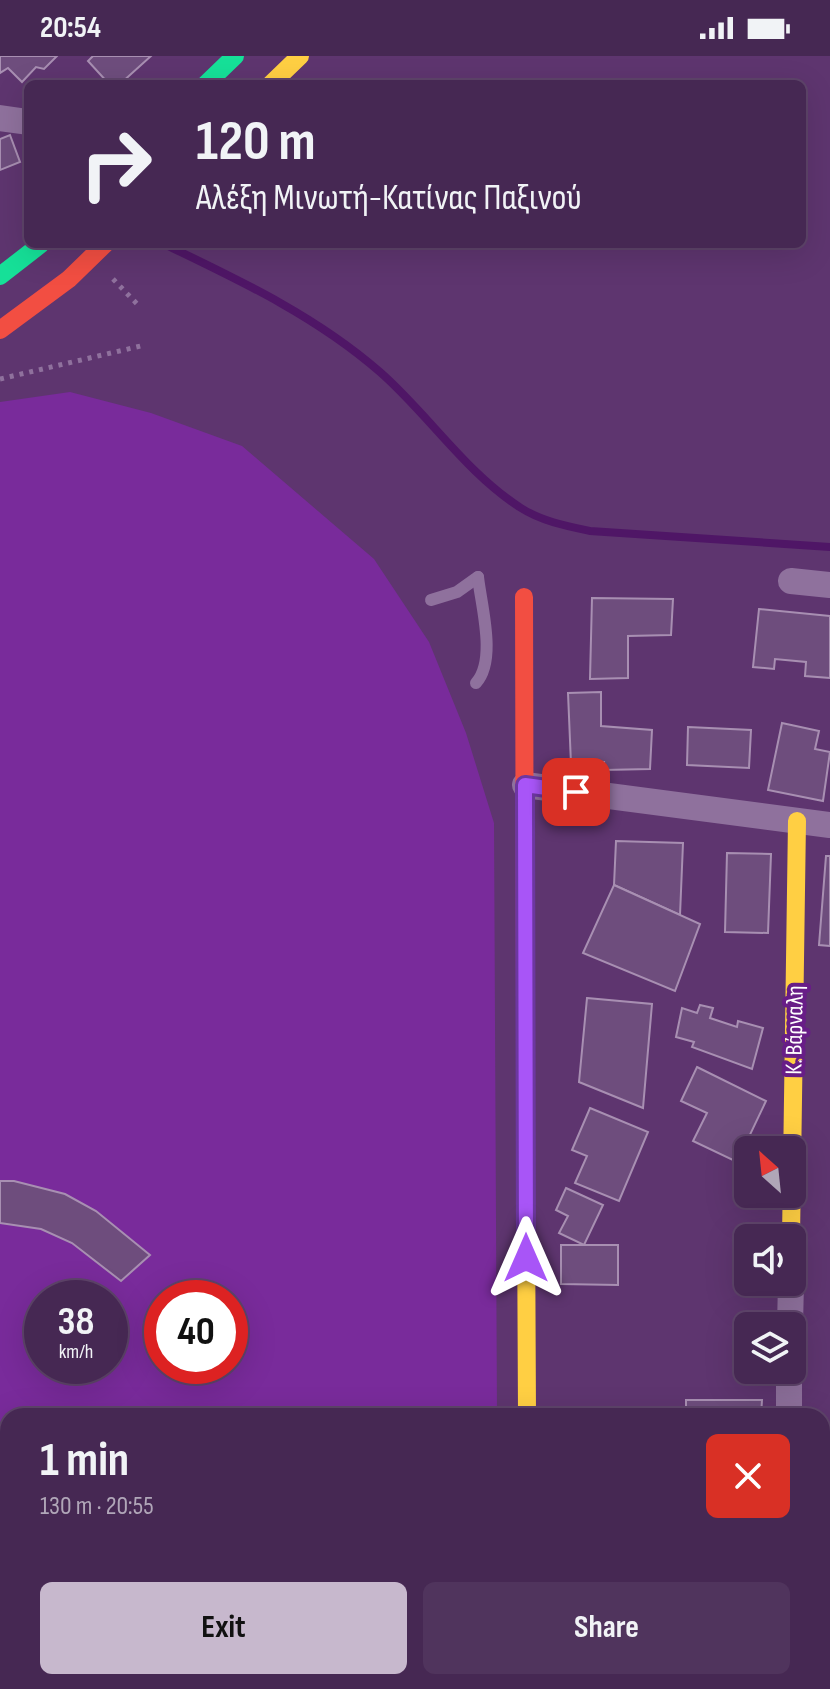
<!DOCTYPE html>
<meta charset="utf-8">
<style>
:root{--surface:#462853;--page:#50345d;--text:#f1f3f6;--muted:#b0a6b8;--line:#5e446a;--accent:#c7b8cd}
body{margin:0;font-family:"Sofia Sans Condensed",sans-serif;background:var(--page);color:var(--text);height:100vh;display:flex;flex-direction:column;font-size:30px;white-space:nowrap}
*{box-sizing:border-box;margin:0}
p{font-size:26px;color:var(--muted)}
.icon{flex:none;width:44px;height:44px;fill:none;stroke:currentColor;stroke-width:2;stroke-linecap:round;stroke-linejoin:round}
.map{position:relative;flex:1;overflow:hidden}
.details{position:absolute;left:0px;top:1352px;width:830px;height:282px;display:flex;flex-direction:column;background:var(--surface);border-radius:24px 24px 0 0;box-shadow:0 8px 32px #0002,0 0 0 2px var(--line)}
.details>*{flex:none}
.banner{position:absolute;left:24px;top:24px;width:782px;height:168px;border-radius:12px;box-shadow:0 8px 32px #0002,0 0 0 2px var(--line);background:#462853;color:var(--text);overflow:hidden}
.needle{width:52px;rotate:333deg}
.tools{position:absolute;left:734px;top:1080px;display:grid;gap:16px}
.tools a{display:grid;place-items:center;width:72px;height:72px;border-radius:12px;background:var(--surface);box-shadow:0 8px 32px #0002,0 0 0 2px var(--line);font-size:40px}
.speed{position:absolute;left:24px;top:1224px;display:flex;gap:16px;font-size:40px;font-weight:700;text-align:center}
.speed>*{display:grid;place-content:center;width:104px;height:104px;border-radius:50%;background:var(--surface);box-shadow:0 8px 32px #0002,0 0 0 2px var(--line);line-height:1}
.speed small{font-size:20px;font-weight:400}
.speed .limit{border:12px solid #d22;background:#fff;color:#111}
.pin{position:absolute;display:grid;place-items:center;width:68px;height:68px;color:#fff;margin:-34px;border-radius:16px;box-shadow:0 4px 12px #0006}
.me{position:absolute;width:88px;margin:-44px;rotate:0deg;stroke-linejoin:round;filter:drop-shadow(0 0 6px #0008)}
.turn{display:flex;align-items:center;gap:28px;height:168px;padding:0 40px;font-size:36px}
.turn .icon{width:104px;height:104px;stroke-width:2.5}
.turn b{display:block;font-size:56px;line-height:68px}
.round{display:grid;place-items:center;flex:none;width:84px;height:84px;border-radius:12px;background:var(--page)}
.summary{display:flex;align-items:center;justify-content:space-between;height:136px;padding:0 40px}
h1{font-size:48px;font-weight:700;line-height:60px}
.button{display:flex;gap:16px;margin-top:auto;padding:16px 40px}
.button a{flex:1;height:92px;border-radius:12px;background:var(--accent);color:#111;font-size:32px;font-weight:700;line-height:92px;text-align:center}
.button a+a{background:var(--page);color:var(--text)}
.status{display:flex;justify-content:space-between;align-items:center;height:56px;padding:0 40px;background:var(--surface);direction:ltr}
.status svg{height:22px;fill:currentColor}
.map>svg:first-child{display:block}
.pitch{fill:#792b9b;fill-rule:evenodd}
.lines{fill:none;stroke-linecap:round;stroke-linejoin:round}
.stream{stroke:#4f1666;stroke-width:8}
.building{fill:#6e4d7d;stroke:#a88fb2;stroke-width:2}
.path{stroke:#8f719d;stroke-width:5;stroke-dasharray:4 6;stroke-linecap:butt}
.lane{stroke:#8f719d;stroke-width:12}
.street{stroke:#8f719d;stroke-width:26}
.fast{stroke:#16e098;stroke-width:18}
.slow{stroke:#ffcf43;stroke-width:18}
.jam{stroke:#f24e42;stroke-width:18}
.route-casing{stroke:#6d37a1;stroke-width:20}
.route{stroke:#a855f7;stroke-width:14}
.labels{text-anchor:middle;stroke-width:8;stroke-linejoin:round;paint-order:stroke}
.street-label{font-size:24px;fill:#fff;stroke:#681d87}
</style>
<div class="status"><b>20:54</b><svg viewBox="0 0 49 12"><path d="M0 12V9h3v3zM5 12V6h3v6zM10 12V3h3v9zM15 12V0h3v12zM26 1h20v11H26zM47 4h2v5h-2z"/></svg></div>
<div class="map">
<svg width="830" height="1633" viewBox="0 0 830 1633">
<rect width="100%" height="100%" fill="#5e356f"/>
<path class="pitch" d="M70 336 151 357 242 390 374 503 429 586 466 677 494 767 497 1360H8V1560L0 1561V346ZM42 1242H110V1310H42ZM162 1242H230V1310H162Z"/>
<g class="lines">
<path class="stream" d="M164 188C239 224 316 260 380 316 428 358 466 417 521 452 541 465 566 470 590 475L830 491"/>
</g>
<g class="building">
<path d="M0 0H57L44 13 36 11 22 26 8 12 0 17Z"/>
<path d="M93 0H151L120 28H109L88 5Z"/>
<path d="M10 79 20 106 0 114V83Z"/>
<path d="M592 542 673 543 671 579 628 580V622L590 623Z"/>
<path d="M759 553 830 560V622L805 620 806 606 775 603 774 613 753 611Z"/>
<path d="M601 636V670L652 674 650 713 603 714 604 706 571 708 568 637Z"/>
<path d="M782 667 819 675 815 693 830 696 823 745 768 734Z"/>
<path d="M688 671 751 674 749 712 687 709Z"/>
<path d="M616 785 683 787 680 859 614 829Z"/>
<path d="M727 797 771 798 768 877 725 876Z"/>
<path d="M826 800H830V890L819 889Z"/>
<path d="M614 829 700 868 675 935 583 897Z"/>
<path d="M587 942 652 948 643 1052 579 1026Z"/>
<path d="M700 949 713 952 710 962 737 971 738 965 763 972 752 1013 692 991 694 986 676 981 682 952 697 957Z"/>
<path d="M697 1011 766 1045 737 1106 693 1085 707 1057 681 1045Z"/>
<path d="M590 1052 648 1076 619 1145 575 1127 587 1100 572 1094Z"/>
<path d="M0 1125H14L65 1138 96 1155 150 1199 121 1225 72 1187 41 1173 0 1167Z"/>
<path d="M566 1132 603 1149 584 1189 559 1177 568 1160 556 1154Z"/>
<path d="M561 1189H618V1229L561 1228Z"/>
<path d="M686 1344H762L761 1360H686Z"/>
<path d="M823 1373H830V1408L823 1409Z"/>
<path d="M567 1626H627L626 1633H568Z"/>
</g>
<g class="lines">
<g class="path">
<path d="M113 223 140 251"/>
<path d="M0 323 145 289"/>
</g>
<g class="lane">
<path d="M431 544 457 536 478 521"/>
<path d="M476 627C497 604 481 549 478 521"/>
<path d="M0 1518 8 1517"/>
</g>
<g class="street">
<path d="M0 62 28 66"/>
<path d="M791 525 830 529"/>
<path d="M525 729 830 769"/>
<path d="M790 1270 791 1226"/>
<path d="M789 1360V1314"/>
<path d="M822 1575H830"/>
<path d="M0 1589H8"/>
<path d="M456 1626 457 1633"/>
<path d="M528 1626V1633"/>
<path d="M786 1626V1633"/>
</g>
<g class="fast">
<path d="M206 28 235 0"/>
<path d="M0 220 41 188"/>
</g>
<g class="slow">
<path d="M271 28 300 0"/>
<path d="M525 946 527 1360"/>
<path d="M791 1182 797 765"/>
</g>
<g class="jam">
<path d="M0 274 69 223 105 188"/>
<path d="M524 541 525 946"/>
</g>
</g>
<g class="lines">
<g class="route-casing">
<path id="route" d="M526 1202 525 729 576 736"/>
</g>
<use href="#route" class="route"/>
</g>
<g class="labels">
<g class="street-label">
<text transform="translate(794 974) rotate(-89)" y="8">Κ. Βάρναλη</text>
</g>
</g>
</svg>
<div class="tools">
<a><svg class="needle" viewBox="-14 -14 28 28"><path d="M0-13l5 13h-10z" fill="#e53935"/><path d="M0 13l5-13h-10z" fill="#b0a6b8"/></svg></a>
<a><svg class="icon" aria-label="sound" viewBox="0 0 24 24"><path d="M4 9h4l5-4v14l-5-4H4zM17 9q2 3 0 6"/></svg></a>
<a><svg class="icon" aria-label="layers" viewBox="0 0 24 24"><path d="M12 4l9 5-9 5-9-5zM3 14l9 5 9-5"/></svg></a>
</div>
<div class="speed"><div>38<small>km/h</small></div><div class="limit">40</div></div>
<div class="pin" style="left:576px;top:736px;background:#d93025"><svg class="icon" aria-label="arrive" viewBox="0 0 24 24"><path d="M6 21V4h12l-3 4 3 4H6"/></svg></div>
<svg class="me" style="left:526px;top:1202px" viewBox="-20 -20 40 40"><path d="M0-17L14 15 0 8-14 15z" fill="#a855f7" stroke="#fff" stroke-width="4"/></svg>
<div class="banner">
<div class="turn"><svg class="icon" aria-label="right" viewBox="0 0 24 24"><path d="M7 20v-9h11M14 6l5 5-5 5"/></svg><div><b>120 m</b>Αλέξη Μινωτή-Κατίνας Παξινού</div></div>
</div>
<section class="details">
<div class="summary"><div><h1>1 min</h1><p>130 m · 20:55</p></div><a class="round" style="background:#d93025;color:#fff"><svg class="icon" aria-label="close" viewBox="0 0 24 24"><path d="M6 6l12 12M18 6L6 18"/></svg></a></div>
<div class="button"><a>Exit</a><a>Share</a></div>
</section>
</div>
